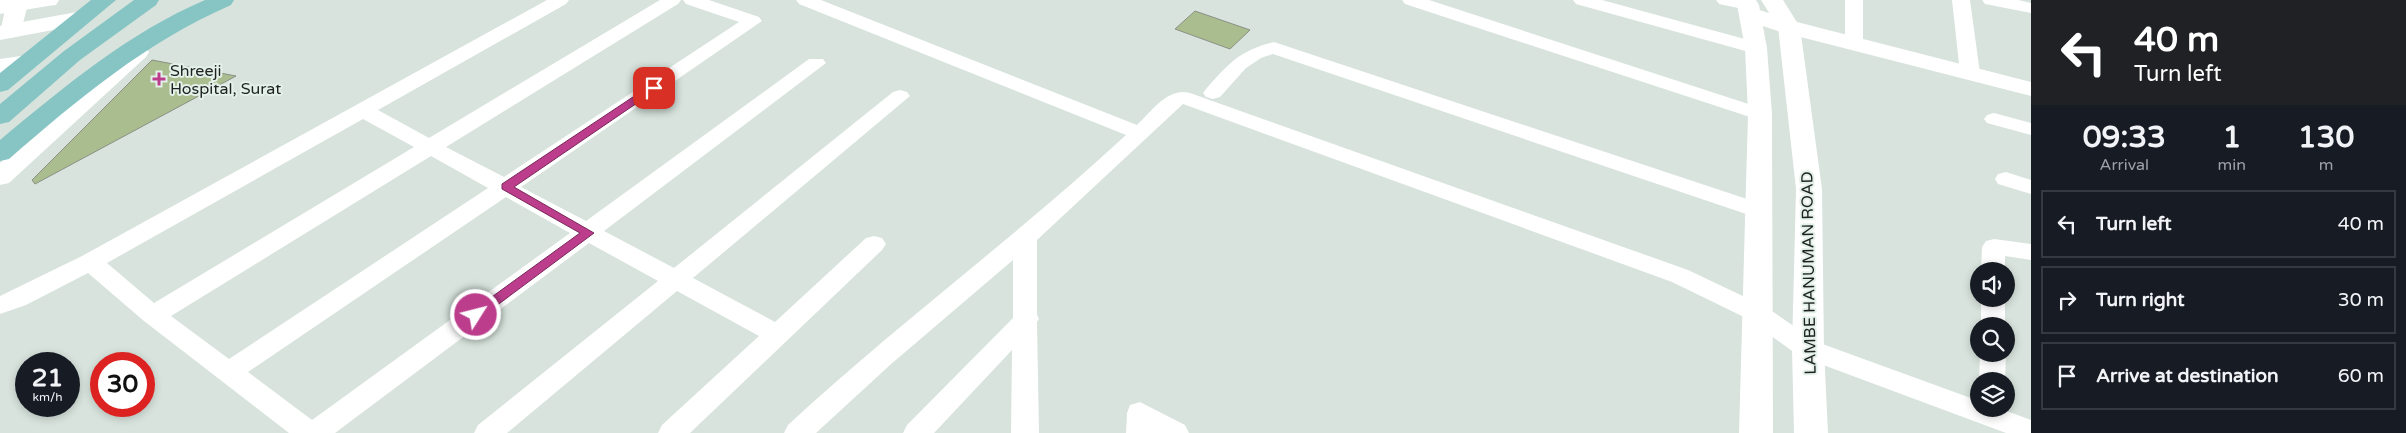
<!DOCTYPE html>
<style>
:root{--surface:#171b24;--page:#20242c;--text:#f1f3f6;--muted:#9ea1a6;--line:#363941}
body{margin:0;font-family:"Varela Round",sans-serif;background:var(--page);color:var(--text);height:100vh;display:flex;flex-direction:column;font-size:19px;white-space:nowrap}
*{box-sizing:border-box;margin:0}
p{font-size:16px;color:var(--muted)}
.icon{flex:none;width:28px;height:28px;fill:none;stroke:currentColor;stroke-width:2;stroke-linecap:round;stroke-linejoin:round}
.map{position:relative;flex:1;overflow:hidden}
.sheet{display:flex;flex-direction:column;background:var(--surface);width:375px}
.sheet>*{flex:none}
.banner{background:#202124;color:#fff;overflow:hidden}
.tools{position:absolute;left:1970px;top:262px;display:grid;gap:10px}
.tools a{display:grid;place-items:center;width:45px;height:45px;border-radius:50%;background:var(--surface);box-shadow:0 2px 8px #0003;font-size:25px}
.speed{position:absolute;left:15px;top:352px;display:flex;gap:10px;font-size:25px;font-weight:700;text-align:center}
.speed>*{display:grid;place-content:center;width:65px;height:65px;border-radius:50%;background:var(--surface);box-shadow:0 2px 8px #0003;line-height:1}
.speed small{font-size:12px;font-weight:400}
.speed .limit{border:8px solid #d22;background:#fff;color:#111}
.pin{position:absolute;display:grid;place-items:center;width:42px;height:42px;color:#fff;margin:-21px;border-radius:10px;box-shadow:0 2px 8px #0006}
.me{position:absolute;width:55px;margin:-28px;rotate:54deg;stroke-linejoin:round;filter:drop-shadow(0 0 4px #0008)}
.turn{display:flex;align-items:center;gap:18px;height:105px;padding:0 20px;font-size:22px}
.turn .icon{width:65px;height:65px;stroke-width:2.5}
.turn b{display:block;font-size:35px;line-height:42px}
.eta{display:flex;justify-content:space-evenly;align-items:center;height:85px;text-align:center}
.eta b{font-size:30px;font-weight:700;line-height:35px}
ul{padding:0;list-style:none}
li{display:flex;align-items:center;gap:15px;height:68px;margin:0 10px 8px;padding:0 10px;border:2px solid var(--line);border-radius:0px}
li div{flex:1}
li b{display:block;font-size:19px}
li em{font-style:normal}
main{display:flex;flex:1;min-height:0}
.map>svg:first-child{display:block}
.building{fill:#aabd8e;stroke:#8c9086}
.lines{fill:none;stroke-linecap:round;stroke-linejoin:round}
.minor{fill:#fff;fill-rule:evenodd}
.tertiary{fill:#fff;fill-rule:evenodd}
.secondary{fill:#fff;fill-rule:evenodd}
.primary{fill:#87c5c5;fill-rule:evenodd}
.route{fill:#bb3d8c;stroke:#7a285b}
.poi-dot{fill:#bb3d8c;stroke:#e4f1ea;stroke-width:2}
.labels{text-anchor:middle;stroke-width:4;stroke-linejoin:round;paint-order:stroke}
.poi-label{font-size:16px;fill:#1d221f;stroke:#e4f1ea;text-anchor:start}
.street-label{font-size:16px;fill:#1d221f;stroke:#e4f1ea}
</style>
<main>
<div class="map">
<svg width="2031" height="433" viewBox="0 0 2031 433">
<rect width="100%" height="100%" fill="#d7e3dc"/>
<g class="building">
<path d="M1195 11 1250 30 1230 49 1175 29Z"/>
<path d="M152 60 236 76 35 184 32 180Z"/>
</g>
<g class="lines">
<g class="minor">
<path d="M547 0H569L566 4 378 110 429 138 660 0H681L678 4 446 147 504 177 739 22 686 4 683 0H709L759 17 762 21 521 187 586 221 809 59H823L826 63 604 231 674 268 893 92 900 90 907 92 910 96 693 278 775 322 866 238 874 236 882 238 886 244 882 250 690 433H658L662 425 759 336 677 291 507 433H474L478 425 658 281 589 243 335 433H289L144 321 88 273 26 305 0 314V296L82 256ZM363 119 414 147 154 303 107 263ZM431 156 488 188 229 359 171 316ZM506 197 570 233 312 420 248 372Z"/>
<path d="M796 0H821L1137 125C1152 111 1168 87 1190 93L1688 270 1766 307 1817 342 1979 401V409H2001L2031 420V433H2006L1799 356 1748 319 1672 282 1183 104 1037 240V315L1039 319 1037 322 1039 433H1011L1012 350 934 433H903L907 425 1013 318V260L890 365 816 433H784L788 425C897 324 1017 236 1126 135L799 4Z"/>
<path d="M1402 0H1429L1767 110 1770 114 1767 118 1760 120 1753 118 1405 4Z"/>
<path d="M1573 0H1602L1763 44 1765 48 1763 52H1749L1576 4Z"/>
<path d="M1716 0H1749L1754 1 1757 5 1754 9 1748 10 1719 4Z"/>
<path d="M1845 0H1863V44L1861 48H1847L1845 44Z"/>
<path d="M1952 0H1970L1980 73 1977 77 1970 79 1963 77 1960 73Z"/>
<path d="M1982 0H2018L2031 3V13L1985 4Z"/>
<path d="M1274 42 1768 206 1771 211 1768 216 1760 218 1752 216 1273 54 1261 58 1246 68 1220 97 1213 99 1206 97 1203 93 1206 89C1228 64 1240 50 1274 42Z"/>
<path d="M1994 113 2031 123V135L1987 123 1984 119 1987 115Z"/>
<path d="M2006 172 2031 180V194L1998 184 1995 179 1998 174Z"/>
<path d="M1994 239 2031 244V260L2005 256V271H1981L1982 247 1986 241Z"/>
<rect x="1981" y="299" width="24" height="27"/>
<path d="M1980 354H2006L2005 381H1979Z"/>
<path d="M1140 402 1185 425 1189 433H1126L1127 413 1130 405Z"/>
</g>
<g class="tertiary">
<path d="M0 0H25L28 4 21 31 18 36 10 38 2 36 0 33 5 10 0 9Z"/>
<path d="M1750 7 1797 22 2031 82V96L1781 32 1742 19 1739 14 1742 9Z"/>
<path d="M138 45 146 47 149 52 146 57 9 183 0 185V163L130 47Z"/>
<path d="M28 55 36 57 40 62 36 67 0 73V59Z"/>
</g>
<g class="secondary">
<path d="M0 0H59L56 5 48 6 0 14Z"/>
<path d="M1734 0H1756L1759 5 1767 48 1772 114 1773 433H1739L1748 114 1745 48 1737 5Z"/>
<path d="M1761 0H1783L1800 27 1822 189 1824 349 1828 433H1794L1792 349 1796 189 1778 27Z"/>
<path d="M77 12 85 14 88 19 85 24 0 40V26Z"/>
</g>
<g class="primary">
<path d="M91 0H116L8 90 0 92V73Z"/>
<path d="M134 0H159L156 5 80 60 9 122 0 124V104L64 51Z"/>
<path d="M205 0H234L231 5C146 42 78 99 9 159L0 161V140C64 87 128 33 205 0Z"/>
</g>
</g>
<path class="route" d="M651 85H654L659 88 514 187 594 233 480 318H471L469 315 471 312 580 233 502 189V184Z"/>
<path class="poi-dot" d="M156.5 71.5h5v5h5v5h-5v5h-5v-5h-5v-5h5z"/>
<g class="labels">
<g class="poi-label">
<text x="170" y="76">Shreeji<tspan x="170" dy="18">Hospital, Surat</tspan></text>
</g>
<g class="street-label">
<text transform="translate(1808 273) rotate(-91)" y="6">LAMBE HANUMAN ROAD</text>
</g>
</g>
</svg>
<div class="tools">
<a><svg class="icon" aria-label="sound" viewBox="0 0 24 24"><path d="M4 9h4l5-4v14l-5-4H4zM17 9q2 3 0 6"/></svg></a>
<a><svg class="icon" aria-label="search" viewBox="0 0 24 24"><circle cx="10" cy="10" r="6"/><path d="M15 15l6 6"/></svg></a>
<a><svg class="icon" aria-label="layers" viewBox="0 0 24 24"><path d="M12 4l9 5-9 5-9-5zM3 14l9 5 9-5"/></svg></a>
</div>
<div class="speed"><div>21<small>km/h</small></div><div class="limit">30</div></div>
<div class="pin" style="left:654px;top:88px;background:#d93025"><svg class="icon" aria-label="arrive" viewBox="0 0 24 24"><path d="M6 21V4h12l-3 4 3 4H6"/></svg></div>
<svg class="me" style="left:476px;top:315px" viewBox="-20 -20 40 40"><circle r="17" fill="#bb3d8c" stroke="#fff" stroke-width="3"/><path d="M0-11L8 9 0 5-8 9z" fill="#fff"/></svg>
</div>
<section class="sheet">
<div class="banner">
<div class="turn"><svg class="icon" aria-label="left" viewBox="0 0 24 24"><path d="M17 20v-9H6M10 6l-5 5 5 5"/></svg><div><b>40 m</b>Turn left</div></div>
</div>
<div class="eta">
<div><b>09:33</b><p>Arrival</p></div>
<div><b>1</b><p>min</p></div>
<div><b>130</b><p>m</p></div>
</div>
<ul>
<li><svg class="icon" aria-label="left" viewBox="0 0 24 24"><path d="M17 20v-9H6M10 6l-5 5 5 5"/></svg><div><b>Turn left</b></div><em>40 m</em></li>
<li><svg class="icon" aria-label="right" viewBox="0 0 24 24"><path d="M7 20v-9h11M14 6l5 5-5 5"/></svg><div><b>Turn right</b></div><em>30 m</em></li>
<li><svg class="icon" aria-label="arrive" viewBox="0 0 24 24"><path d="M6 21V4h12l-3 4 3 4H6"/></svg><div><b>Arrive at destination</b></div><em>60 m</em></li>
</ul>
</section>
</main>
